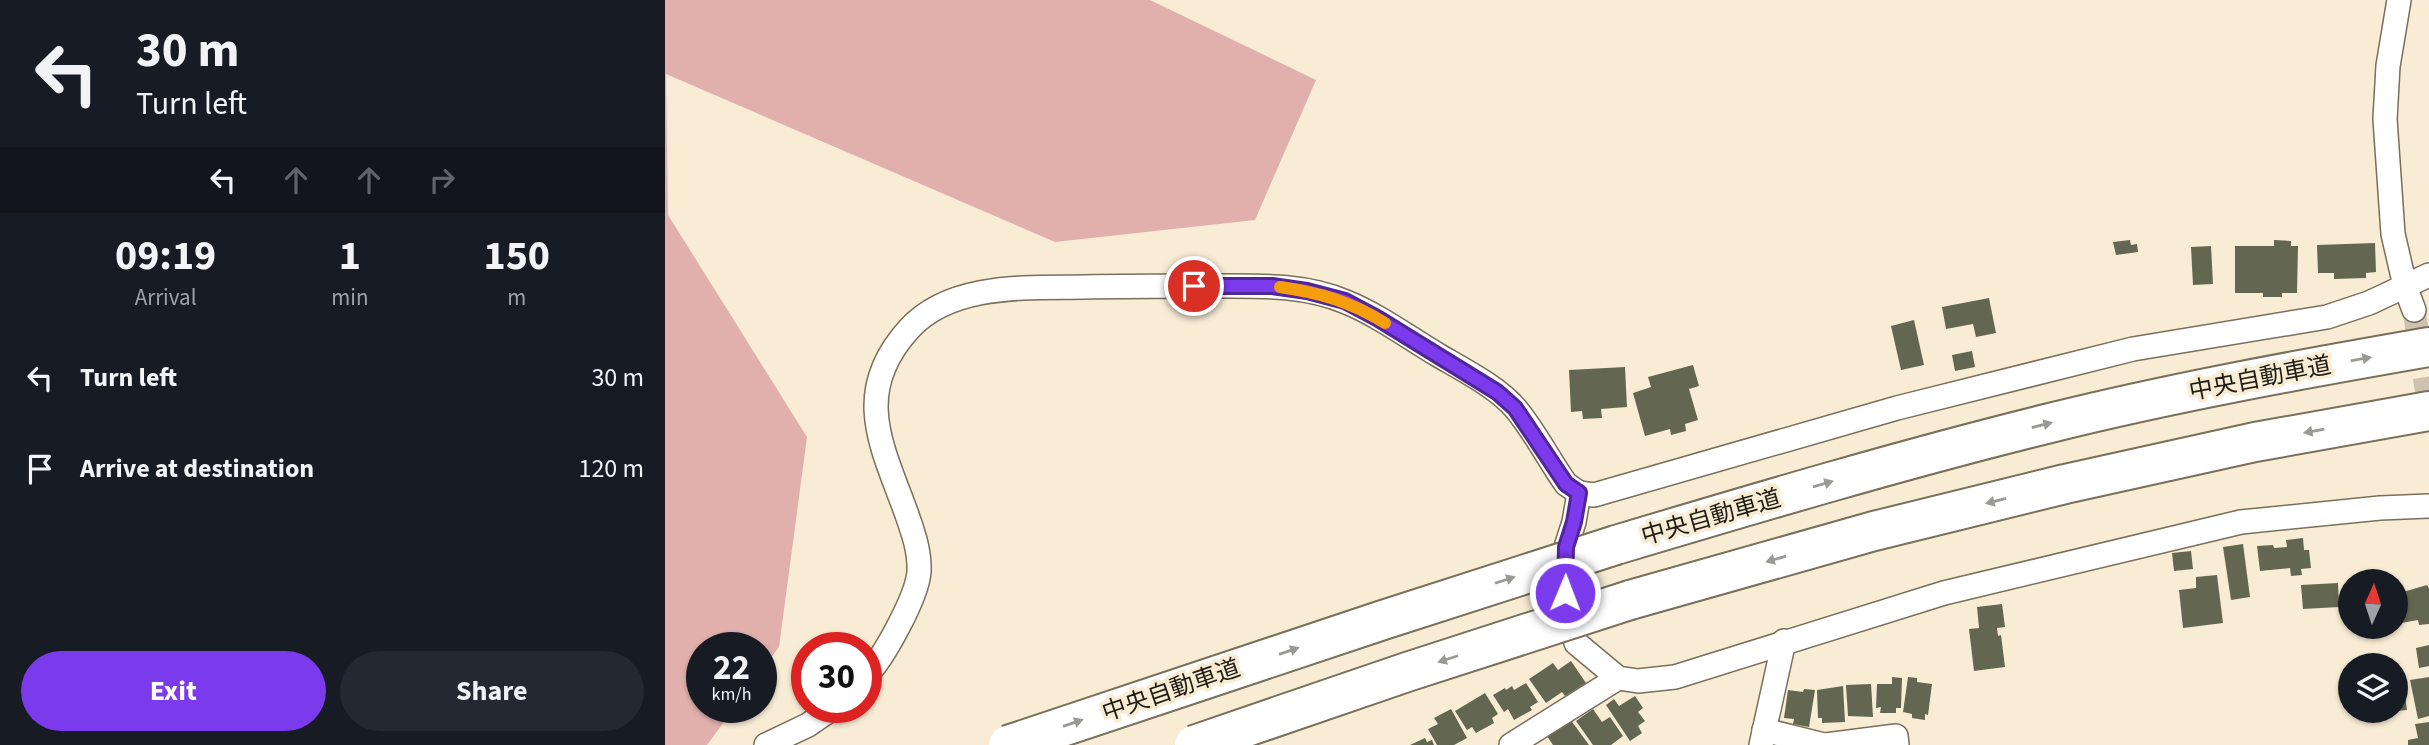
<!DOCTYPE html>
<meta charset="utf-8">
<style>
:root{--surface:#171b24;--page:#242831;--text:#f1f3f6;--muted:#9ea1a6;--accent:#7c3aed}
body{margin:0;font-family:"Source Sans 3","Noto Sans JP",sans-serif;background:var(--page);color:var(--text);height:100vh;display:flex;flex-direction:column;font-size:26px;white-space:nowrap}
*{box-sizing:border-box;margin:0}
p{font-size:23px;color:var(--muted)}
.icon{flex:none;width:38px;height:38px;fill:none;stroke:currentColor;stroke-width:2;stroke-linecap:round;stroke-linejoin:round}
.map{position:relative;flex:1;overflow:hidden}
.details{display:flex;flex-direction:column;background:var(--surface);width:665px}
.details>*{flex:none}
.hud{background:#171b24;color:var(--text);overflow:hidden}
.needle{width:46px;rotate:3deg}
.fabs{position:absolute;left:1673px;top:569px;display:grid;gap:14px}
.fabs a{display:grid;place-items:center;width:70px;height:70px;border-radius:50%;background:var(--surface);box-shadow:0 2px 5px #0004;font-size:35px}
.speed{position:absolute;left:21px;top:632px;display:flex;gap:14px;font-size:35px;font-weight:700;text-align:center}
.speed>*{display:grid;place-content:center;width:91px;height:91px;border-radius:50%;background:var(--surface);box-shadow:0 2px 5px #0004;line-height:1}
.speed small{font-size:18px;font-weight:400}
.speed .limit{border:10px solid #d22;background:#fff;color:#111}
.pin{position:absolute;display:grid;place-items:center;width:60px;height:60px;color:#fff;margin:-30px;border:4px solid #fff;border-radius:50%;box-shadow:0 2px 7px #0007}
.me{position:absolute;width:77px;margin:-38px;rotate:1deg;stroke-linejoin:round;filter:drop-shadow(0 0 5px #0008)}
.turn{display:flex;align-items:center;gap:24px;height:147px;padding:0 21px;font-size:32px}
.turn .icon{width:91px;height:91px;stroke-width:2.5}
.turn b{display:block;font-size:49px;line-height:60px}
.lanes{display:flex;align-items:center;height:66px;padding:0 21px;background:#0003;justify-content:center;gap:35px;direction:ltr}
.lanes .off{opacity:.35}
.eta{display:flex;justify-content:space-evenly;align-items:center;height:119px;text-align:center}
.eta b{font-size:42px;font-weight:700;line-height:49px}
.button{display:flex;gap:14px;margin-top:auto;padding:14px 21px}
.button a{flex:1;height:80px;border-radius:42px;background:var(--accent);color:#fff;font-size:28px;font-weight:700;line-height:80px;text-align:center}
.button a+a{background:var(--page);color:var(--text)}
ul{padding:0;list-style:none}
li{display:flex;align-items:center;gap:21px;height:91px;padding:0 21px}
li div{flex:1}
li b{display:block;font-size:26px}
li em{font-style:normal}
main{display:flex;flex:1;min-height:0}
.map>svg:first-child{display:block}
.forest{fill:#e1b0ad}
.building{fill:#636752}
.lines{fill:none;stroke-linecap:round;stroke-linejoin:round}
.street-tunnel{stroke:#cdc3ae;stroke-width:23;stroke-dasharray:23 11;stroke-linecap:butt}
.street-casing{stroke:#796f5a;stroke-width:26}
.highway-casing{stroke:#796f5a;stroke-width:42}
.street{stroke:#fff;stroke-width:23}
.highway{stroke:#fff;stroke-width:38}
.highway-bridge-casing{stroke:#796f5a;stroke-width:42;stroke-linecap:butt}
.highway-bridge{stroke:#fff;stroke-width:38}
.oneway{fill:#9b9995}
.route-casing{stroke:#51269a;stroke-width:18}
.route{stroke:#7c3aed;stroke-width:12}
.slow{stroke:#f59e0b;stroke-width:12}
.labels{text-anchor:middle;stroke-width:7;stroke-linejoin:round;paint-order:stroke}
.street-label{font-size:24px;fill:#211d14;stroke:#f8ecd5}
</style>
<main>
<section class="details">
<div class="hud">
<div class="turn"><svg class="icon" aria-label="left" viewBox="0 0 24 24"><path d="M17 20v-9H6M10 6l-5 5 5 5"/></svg><div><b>30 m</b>Turn left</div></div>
<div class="lanes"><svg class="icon" aria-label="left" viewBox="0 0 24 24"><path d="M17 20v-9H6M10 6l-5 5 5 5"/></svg><svg class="icon off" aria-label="ahead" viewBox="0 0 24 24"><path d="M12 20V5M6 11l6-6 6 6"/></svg><svg class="icon off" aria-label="ahead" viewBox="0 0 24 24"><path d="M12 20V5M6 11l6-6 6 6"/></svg><svg class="icon off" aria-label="right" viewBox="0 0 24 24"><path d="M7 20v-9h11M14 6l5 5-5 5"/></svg></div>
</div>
<div class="eta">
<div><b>09:19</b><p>Arrival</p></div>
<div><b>1</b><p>min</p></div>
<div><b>150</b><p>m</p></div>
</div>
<ul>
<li><svg class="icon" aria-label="left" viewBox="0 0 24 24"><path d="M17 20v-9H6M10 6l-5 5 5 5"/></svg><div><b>Turn left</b></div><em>30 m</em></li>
<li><svg class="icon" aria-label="arrive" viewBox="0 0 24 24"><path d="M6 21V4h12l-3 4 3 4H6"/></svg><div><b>Arrive at destination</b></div><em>120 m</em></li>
</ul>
<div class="button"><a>Exit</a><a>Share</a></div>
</section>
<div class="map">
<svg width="1764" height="745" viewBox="0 0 1764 745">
<rect width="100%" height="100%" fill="#f8ecd5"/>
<path class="forest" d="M0 0H485L651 80 590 220 390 242 1 74 3 215 142 437 114 647 96 671V648H37V707H70L42 745H0Z"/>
<g class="building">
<path d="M1465 240 1466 245 1472 244 1473 252 1451 255 1448 242Z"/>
<path d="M1609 240 1626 241V246H1633L1632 293H1617V297H1598V293H1570V246H1609Z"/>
<path d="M1710 243 1711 272 1701 273V278L1669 279V273H1653L1652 245Z"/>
<path d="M1546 246 1548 284 1528 285 1526 247Z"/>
<path d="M1324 298 1331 333 1311 337 1308 324 1281 329 1277 307Z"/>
<path d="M1249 320 1259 365 1236 370 1226 326Z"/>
<path d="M1307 351 1310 367 1290 371 1287 355Z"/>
<path d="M1028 365 1034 386 1024 389 1033 420 1020 424 1021 431 1006 435 1005 429 980 436 968 393 986 387 983 377Z"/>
<path d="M960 367 962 407 936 409 937 418 918 419 917 411 906 412 904 370Z"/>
<path d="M1638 538 1639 550H1644L1646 568 1636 569 1637 575 1626 576 1625 568 1595 571 1592 546 1608 545 1609 548 1622 547 1621 540Z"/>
<path d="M1578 544 1585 597 1566 600 1558 547Z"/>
<path d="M1526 551 1528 569 1509 571 1507 553Z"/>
<path d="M1552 575 1558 623 1518 628 1514 590 1531 588V577Z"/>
<path d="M1673 583 1674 607 1638 609 1636 585Z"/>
<path d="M1762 585 1764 588V624L1754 625 1753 620 1731 624V594Z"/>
<path d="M1337 604 1340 627 1332 628 1333 636 1336 635 1340 667 1309 671 1304 629 1314 628 1312 607Z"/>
<path d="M1764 645V666L1754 668 1751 648Z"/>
<path d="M906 661 921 683 900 696 897 692 881 703 864 679 888 663 893 670Z"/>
<path d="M1227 677 1237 678 1236 708H1231V713H1215L1216 707 1211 708 1212 684H1227Z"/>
<path d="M1243 677 1252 678V682L1267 684 1263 715 1260 714V720L1247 718V714L1238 712Z"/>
<path d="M1740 677 1742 689H1739L1742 710 1731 711V679Z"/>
<path d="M1764 677V716L1753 719 1745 680Z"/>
<path d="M861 683 873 702 865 707 867 710 849 720 843 709 839 712 828 695 840 688 841 690 847 686 849 690Z"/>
<path d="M1206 684 1208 717 1183 716 1181 685Z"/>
<path d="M1178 686 1180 722 1157 723V718H1153L1152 690Z"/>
<path d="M1139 689 1150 690 1144 727 1128 724 1129 719 1119 718 1123 690 1138 692Z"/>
<path d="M820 693 833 714 827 718 829 723 811 733 807 727 802 730 790 711Z"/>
<path d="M970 696 978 708 973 712 980 721 973 726 977 733 965 741 941 705 949 699 954 706Z"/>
<path d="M786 709 802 738 789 745H772L763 729 773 724 769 718Z"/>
<path d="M928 709 937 722 945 717 958 736 946 745H928L911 721Z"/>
<path d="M1702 710H1727V712L1702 716Z"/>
<path d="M905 719 924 745H888L882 736Z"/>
<path d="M1764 722V745H1743V740L1753 738 1750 724Z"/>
<path d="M760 738 762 742 767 740 769 745H745Z"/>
</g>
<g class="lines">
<path class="street-tunnel" d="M1749 310 1764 408"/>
<g class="street-casing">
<g id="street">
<path d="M1734 0 1723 66 1720 119 1728 234 1740 286 1749 310"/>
<path d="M1764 275 1704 303 1662 317 1468 349 1232 408 929 495 914 493 909 522 901 547 900 570V593L911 643 953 678 973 681 1010 677 1279 593 1576 522 1715 508 1764 506"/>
<path d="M201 676C219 657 252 597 254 572 255 551 248 532 241 512 216 444 187 392 244 329 286 283 361 288 419 287 462 286 505 286 548 286 592 286 639 284 681 302 713 315 743 337 773 355 797 369 834 388 851 409 870 432 884 460 901 484L914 493"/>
<path d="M1099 730 1159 745"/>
<path d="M101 745 143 725 169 707"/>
<path d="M846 745 953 678"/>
<path d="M1096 745 1119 641"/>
<path d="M1161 745 1231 736 1232 745"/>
</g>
</g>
<g class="highway-casing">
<g id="highway">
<path d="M951 545C1095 502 1239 459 1385 423 1510 392 1637 369 1764 347"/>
<path d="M965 600 1209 531 1400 484 1590 442 1764 411"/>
</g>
</g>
<use href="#street" class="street"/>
<use href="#highway" class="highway"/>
<g class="highway-bridge-casing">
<g id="highway-bridge">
<path d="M343 745 718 620 951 545"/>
<path d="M529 745 742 672 965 600"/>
</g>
</g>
<use href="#highway-bridge" class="highway-bridge"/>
</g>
<defs><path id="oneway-solid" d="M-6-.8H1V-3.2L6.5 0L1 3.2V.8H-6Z" transform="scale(1.75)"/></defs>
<g class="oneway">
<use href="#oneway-solid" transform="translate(1696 359) rotate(-10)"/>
<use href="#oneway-solid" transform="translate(1377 425) rotate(-14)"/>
<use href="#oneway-solid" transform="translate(1649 431) rotate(170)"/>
<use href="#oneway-solid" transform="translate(1158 484) rotate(-16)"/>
<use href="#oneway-solid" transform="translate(1331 501) rotate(166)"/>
<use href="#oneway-solid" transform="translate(1111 559) rotate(164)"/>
<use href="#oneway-solid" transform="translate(840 580) rotate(-18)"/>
<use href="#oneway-solid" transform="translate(624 651) rotate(-19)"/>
<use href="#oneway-solid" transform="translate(783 659) rotate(162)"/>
<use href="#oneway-solid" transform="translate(408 723) rotate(-19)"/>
</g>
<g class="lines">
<g class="route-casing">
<path id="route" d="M529 286H607L642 291 680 301 712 318 832 392 850 408 901 484 914 493 909 522 901 547 900 593"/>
</g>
<use href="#route" class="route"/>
<path class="slow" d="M615 287C656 293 684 301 720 323"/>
</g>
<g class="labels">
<g class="street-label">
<text transform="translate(1595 378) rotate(-11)" y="8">中央自動車道</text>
<text transform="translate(1046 517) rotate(-16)" y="8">中央自動車道</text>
<text transform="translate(506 690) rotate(-19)" y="8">中央自動車道</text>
</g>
</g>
</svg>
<div class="fabs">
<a><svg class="needle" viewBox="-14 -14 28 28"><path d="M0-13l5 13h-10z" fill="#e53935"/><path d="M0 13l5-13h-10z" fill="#9ea1a6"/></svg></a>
<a><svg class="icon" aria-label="layers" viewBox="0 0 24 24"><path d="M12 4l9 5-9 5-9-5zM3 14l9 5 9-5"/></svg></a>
</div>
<div class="speed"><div>22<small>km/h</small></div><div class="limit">30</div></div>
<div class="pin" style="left:529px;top:286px;background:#d93025"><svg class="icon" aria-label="arrive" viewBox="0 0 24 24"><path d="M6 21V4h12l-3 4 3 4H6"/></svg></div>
<svg class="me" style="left:900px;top:593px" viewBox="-20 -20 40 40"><circle r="17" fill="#7c3aed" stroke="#fff" stroke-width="3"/><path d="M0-11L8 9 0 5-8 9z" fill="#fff"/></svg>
</div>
</main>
